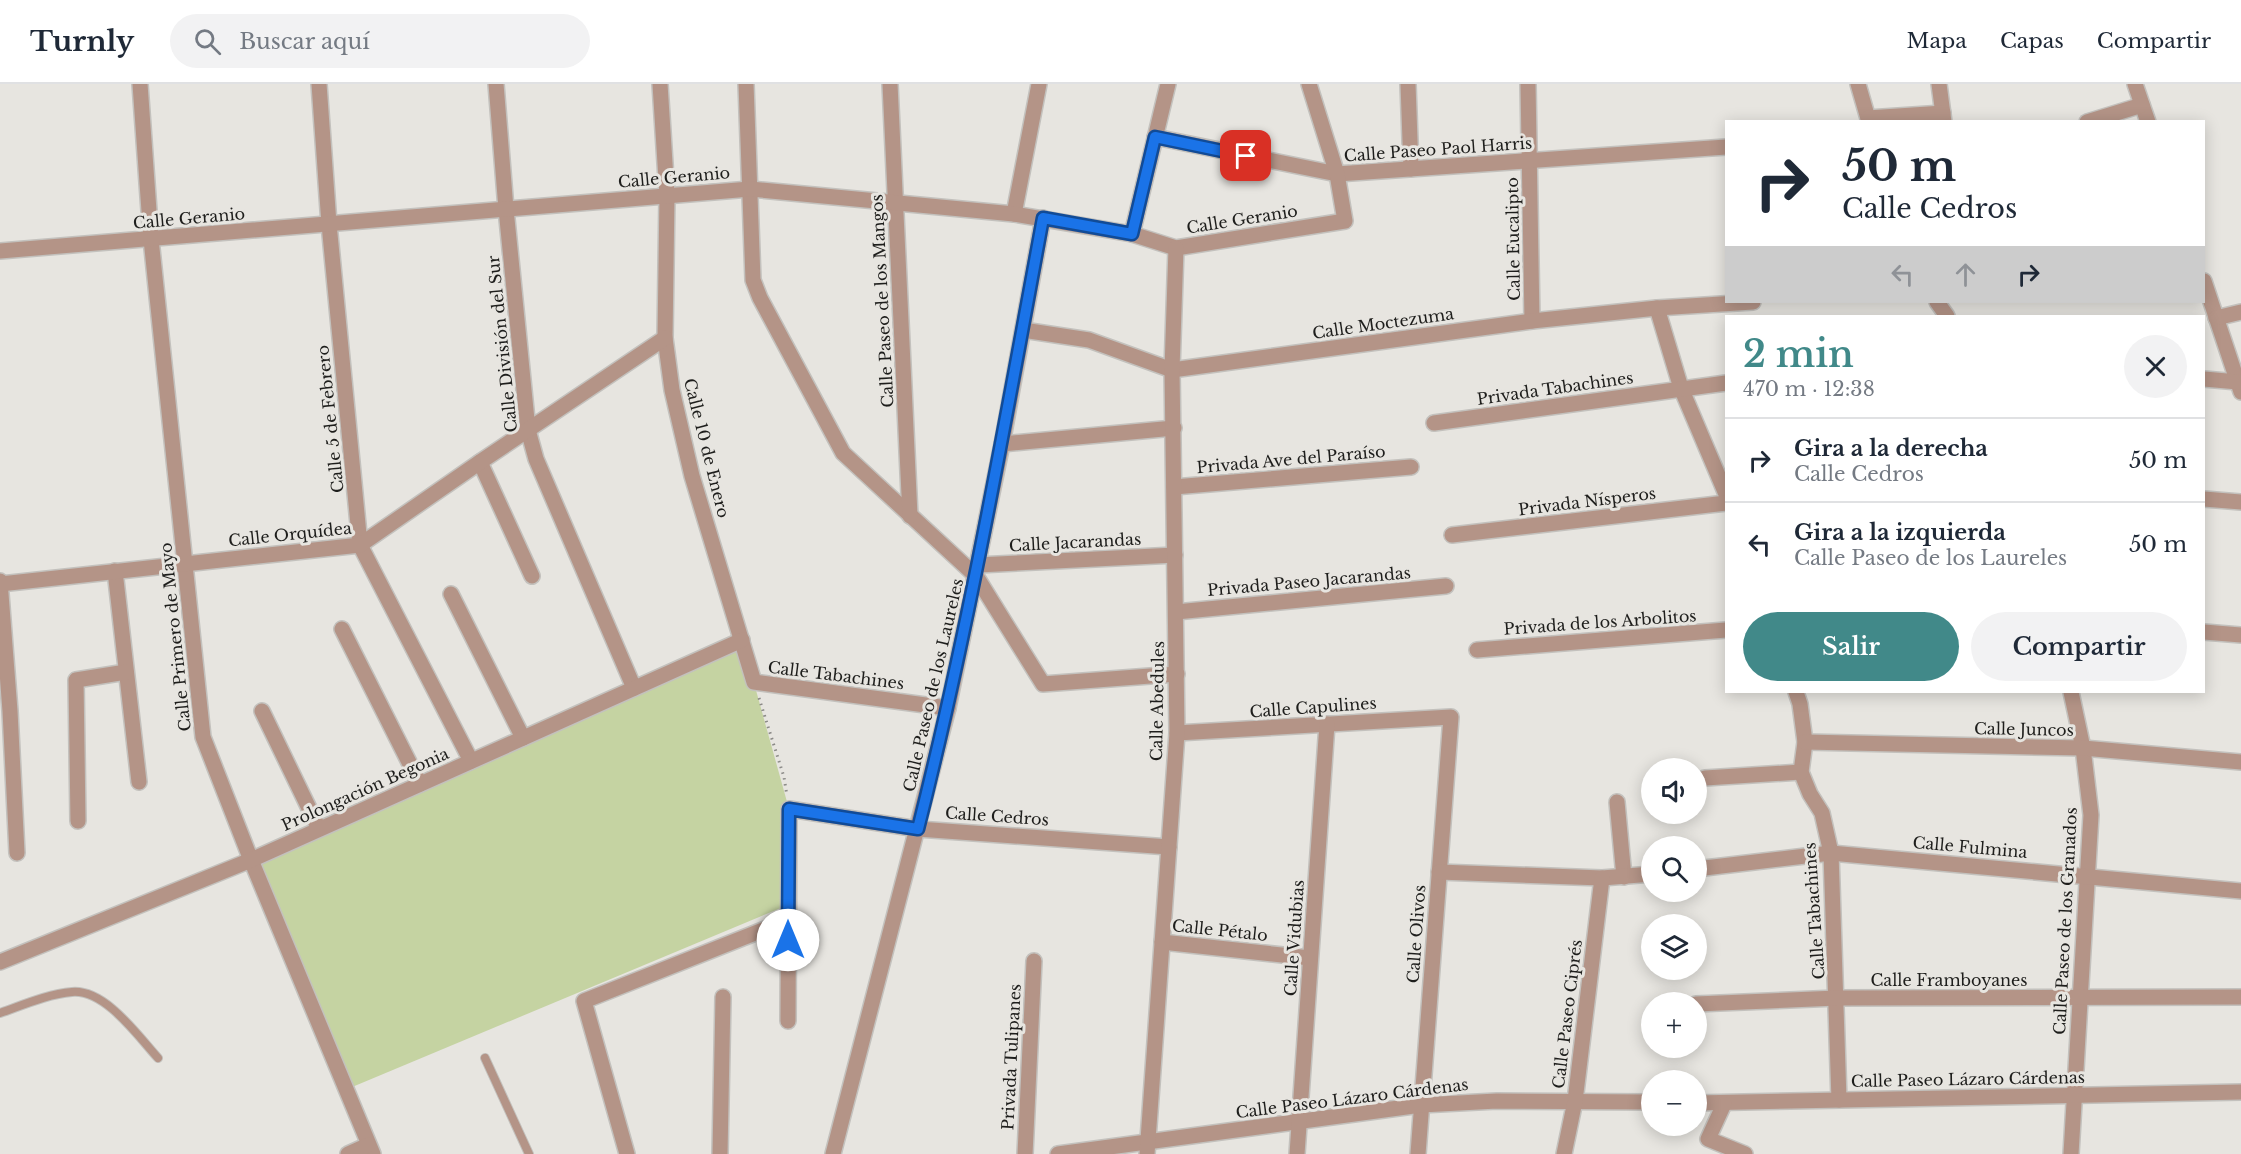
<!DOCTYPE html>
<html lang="es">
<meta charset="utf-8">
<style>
:root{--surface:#fff;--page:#f2f2f3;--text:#1f2937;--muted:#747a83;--line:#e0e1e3;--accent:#418989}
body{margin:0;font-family:"Libre Baskerville",serif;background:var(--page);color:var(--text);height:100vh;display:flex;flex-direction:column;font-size:22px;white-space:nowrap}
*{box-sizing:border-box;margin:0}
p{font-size:20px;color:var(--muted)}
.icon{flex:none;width:33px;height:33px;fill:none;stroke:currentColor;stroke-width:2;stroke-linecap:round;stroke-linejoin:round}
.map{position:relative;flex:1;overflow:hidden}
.side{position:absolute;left:1725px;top:231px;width:480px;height:378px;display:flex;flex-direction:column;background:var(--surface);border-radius:0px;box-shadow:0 3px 15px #0003}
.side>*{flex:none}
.hud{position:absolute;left:1725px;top:36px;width:480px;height:183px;border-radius:0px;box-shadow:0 3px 15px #0003;background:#fff;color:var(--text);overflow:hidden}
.buttons{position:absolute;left:1641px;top:674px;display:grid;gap:12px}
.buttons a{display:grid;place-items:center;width:66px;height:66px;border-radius:50%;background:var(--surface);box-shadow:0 3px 15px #0003;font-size:30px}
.pin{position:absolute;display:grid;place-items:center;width:51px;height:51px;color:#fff;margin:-26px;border-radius:12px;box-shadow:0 3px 9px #0006}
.me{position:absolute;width:66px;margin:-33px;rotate:0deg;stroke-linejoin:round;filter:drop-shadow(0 0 4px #0008)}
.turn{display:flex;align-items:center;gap:21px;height:126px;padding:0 18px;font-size:27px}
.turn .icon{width:78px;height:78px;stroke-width:2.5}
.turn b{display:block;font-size:42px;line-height:51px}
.lanes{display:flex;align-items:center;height:57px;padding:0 18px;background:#0003;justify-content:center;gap:30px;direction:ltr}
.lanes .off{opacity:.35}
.round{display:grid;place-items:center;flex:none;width:63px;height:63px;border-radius:32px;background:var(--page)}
.headline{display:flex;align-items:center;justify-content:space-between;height:102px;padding:0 18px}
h1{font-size:36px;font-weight:600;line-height:45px;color:var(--accent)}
.cta{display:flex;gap:12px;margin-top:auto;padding:12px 18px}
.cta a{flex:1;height:69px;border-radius:36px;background:var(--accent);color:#fff;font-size:24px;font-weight:600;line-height:69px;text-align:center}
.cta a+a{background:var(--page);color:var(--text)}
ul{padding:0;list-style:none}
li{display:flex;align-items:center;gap:18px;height:84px;padding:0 18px;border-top:2px solid var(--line)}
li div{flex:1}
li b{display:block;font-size:22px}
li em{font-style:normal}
header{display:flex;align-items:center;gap:36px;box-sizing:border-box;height:84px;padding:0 30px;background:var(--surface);border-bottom:2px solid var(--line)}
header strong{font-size:28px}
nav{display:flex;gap:33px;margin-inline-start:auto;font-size:21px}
.search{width:420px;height:54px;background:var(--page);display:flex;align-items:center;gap:15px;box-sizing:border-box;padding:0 21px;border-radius:33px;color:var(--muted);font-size:22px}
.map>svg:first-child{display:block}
.green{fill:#c5d3a2}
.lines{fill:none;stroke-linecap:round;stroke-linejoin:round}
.lane-casing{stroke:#c3c1bd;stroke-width:10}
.street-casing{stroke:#c3c1bd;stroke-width:18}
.path{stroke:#8b8a87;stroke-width:3;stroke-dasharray:1.5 4.5;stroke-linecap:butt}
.lane{stroke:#b49487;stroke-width:8}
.street{stroke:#b49487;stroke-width:15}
.route-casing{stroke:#114b97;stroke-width:15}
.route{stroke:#1a73e8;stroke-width:10}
.labels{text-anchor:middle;stroke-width:6;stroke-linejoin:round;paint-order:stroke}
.street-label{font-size:16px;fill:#1e1e1c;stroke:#e7e5e0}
</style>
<header>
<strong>Turnly</strong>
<div class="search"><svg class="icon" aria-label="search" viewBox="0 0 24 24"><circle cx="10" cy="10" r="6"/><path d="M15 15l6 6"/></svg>Buscar aquí</div>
<nav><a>Mapa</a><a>Capas</a><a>Compartir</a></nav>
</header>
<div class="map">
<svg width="2241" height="1070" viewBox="0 0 2241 1070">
<rect width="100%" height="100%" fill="#e7e5e0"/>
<path class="green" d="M742 556 789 725 788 821 345 1006 251 776Z"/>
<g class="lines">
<g class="lane-casing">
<g id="lane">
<path d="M0 929C23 921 48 910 72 908 105 905 138 952 158 974"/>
<path d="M485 974 529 1070"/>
</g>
</g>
<g class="street-casing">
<g id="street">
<path d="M140 0 151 155 203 653 251 776 373 1070"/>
<path d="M319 0 329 140 360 461 471 677"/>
<path d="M496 0 506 125 528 346 536 375 634 604"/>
<path d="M660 0 667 111 665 254 672 306 692 392 754 598 948 624"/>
<path d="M746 0 753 196 760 214 843 369 976 492 1043 600 1177 590"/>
<path d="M890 0 910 432"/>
<path d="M1408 0 1411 85"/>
<path d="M1528 0 1532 237"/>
<path d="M1858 0 1869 38"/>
<path d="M1939 0 1944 38"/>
<path d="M2135 0 2148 38"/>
<path d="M1868 34 1943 29"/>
<path d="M2087 38 2142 21"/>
<path d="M1155 53 1337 90 1726 63"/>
<path d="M1014 130 1039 0"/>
<path d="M1132 150 1168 0"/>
<path d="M0 167 750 105 1014 130 1132 150 1176 164 1345 137 1337 90 1309 0"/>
<path d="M2204 197 2241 308"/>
<path d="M1937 218 1947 232"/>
<path d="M1657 224 1681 304 1726 410"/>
<path d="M2216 234 2241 228"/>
<path d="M1023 246 1089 256 1172 286 1532 237 1657 224 1753 218"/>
<path d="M2204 295 2238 298"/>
<path d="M1434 339 1726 299"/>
<path d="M1002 360 1174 344"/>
<path d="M480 378 532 492"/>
<path d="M1174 403 1411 383"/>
<path d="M2204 415 2241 418"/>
<path d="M1452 451 1726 419"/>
<path d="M978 481 1175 471"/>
<path d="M115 487 139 698"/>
<path d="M0 497 10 627 17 769"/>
<path d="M0 500 360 461 480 378 665 254"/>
<path d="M451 510 523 654"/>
<path d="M1176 528 1446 502"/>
<path d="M342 545 420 700"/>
<path d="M2204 548 2241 551"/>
<path d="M1477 566 1726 546"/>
<path d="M1796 608 1800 620 1805 658 1801 688 1810 710 1822 729 1831 769 1839 1016"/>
<path d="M2071 608 2083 664 2091 731 2071 1070"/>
<path d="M262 627 319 745"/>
<path d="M1177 649 1451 633 1418 1070"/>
<path d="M1805 658 2083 664 2241 678"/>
<path d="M1705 694 1801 688"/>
<path d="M1617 718 1624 793"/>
<path d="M78 737 76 596 126 588"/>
<path d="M1696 785 1831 769 2241 807"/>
<path d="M1439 788 1602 794 1652 790"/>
<path d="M1162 858 1310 874"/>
<path d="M0 878 251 776 742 556"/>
<path d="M1696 920 1837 914 2241 913"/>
<path d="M788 937 789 725 918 745 1169 763"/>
<path d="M1696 1019 2241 1008"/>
<path d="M1724 1020 1708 1055 1745 1070"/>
<path d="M348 1070 368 1061"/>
<path d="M627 1070 584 917 788 836"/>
<path d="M720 1070 723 913"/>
<path d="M833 1070 948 624 1002 360 1043 134"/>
<path d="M1025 1070 1034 877"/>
<path d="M1058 1070 1421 1021 1497 1017 1652 1018"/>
<path d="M1147 1070 1177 649 1172 286 1176 164"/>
<path d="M1297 1070 1327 640"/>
<path d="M1564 1070 1575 1017 1602 794"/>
</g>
</g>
<path class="path" d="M759 614 784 693 787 712"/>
<use href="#lane" class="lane"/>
<use href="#street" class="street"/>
</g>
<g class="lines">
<g class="route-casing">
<path id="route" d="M788 856 789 725 918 745C969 543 1005 339 1043 134L1132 150 1155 53 1246 72"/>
</g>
<use href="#route" class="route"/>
</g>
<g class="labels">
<g class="street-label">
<text transform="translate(1438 65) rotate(-4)" y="6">Calle Paseo Paol Harris</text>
<text transform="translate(674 93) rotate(-5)" y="6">Calle Geranio</text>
<text transform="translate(189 134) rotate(-5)" y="6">Calle Geranio</text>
<text transform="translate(1242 135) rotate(-9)" y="6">Calle Geranio</text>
<text transform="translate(1513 155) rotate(-91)" y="6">Calle Eucalipto</text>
<text transform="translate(882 217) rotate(-93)" y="6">Calle Paseo de los Mangos</text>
<text transform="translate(1383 239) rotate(-8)" y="6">Calle Moctezuma</text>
<text transform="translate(502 260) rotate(-96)" y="6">Calle División del Sur</text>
<text transform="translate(1555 304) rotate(-8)" y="6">Privada Tabachines</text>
<text transform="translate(330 335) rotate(-96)" y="6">Calle 5 de Febrero</text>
<text transform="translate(707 364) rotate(76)" y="6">Calle 10 de Enero</text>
<text transform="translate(1291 375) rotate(-5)" y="6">Privada Ave del Paraíso</text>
<text transform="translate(1587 417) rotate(-7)" y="6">Privada Nísperos</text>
<text transform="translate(290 450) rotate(-6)" y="6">Calle Orquídea</text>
<text transform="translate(1075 458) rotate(-3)" y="6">Calle Jacarandas</text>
<text transform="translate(1309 497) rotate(-5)" y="6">Privada Paseo Jacarandas</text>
<text transform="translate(1600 538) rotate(-4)" y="6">Privada de los Arbolitos</text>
<text transform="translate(175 553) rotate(-96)" y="6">Calle Primero de Mayo</text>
<text transform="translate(836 591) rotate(7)" y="6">Calle Tabachines</text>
<text transform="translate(933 601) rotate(-77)" y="6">Calle Paseo de los Laureles</text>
<text transform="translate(1157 617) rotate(-89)" y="6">Calle Abedules</text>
<text transform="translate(1313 623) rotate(-4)" y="6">Calle Capulines</text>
<text transform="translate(2024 645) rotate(1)" y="6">Calle Juncos</text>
<text transform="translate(365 705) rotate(-24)" y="6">Prolongación Begonia</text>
<text transform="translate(997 732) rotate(4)" y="6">Calle Cedros</text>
<text transform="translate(1970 763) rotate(5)" y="6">Calle Fulmina</text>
<text transform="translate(1814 827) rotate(-94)" y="6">Calle Tabachines</text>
<text transform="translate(2065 837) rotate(-87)" y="6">Calle Paseo de los Granados</text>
<text transform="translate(1220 846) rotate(6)" y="6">Calle Pétalo</text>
<text transform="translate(1416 850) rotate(-86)" y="6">Calle Olivos</text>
<text transform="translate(1294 854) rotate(-86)" y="6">Calle Vidubias</text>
<text x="1949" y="902">Calle Framboyanes</text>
<text transform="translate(1567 930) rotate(-83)" y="6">Calle Paseo Ciprés</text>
<text transform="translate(1011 973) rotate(-87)" y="6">Privada Tulipanes</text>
<text transform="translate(1968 995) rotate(-1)" y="6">Calle Paseo Lázaro Cárdenas</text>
<text transform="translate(1352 1014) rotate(-7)" y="6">Calle Paseo Lázaro Cárdenas</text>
</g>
</g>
</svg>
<div class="buttons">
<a><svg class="icon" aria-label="sound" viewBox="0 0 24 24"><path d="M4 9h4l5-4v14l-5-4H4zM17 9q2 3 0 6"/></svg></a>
<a><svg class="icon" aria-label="search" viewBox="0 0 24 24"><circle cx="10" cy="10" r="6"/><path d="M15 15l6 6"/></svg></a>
<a><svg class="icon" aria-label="layers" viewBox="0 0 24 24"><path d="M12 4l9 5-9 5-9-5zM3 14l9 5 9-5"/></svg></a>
<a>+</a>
<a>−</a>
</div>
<div class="pin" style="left:1246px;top:72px;background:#d93025"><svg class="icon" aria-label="arrive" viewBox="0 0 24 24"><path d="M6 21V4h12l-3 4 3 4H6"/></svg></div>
<svg class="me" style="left:788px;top:856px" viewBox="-20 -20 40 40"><circle r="19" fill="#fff"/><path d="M0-13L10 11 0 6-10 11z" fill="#1a73e8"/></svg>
<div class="hud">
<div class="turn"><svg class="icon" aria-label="right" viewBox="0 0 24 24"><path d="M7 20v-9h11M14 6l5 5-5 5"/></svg><div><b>50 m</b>Calle Cedros</div></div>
<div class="lanes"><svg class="icon off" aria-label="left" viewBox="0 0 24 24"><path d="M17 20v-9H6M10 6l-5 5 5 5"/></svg><svg class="icon off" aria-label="ahead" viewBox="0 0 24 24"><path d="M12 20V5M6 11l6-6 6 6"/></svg><svg class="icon" aria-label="right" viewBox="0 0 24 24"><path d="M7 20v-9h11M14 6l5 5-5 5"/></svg></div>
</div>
<section class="side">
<div class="headline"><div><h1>2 min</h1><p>470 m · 12:38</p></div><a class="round"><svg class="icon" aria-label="close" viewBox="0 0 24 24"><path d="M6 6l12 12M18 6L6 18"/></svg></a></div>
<ul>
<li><svg class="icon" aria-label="right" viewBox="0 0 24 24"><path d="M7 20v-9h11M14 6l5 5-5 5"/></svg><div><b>Gira a la derecha</b><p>Calle Cedros</p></div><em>50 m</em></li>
<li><svg class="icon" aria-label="left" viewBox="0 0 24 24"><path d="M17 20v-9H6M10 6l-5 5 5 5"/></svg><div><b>Gira a la izquierda</b><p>Calle Paseo de los Laureles</p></div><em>50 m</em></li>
</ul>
<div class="cta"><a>Salir</a><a>Compartir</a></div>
</section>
</div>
